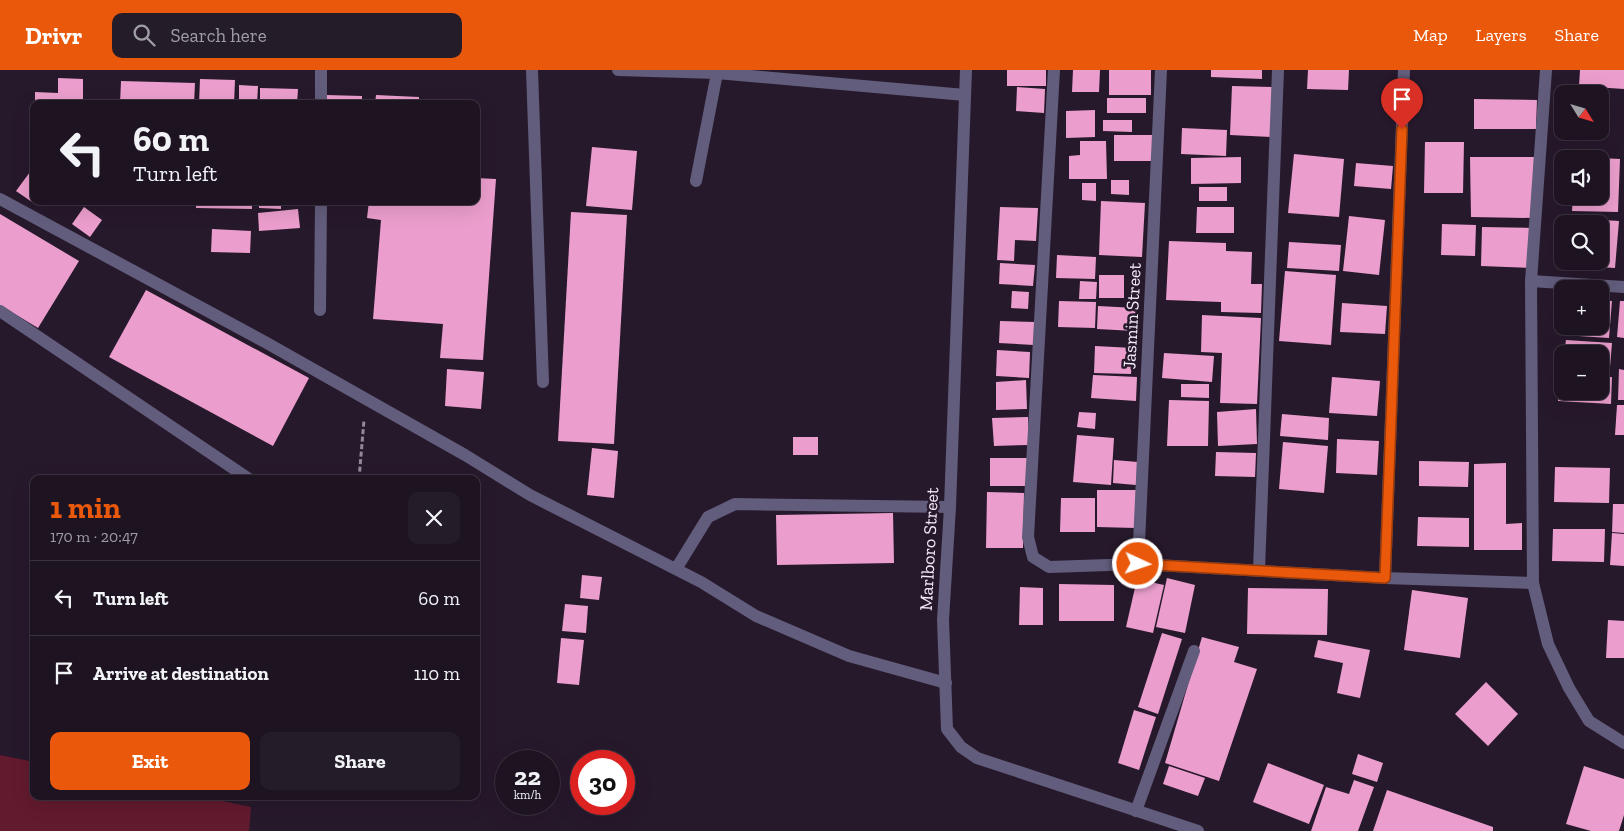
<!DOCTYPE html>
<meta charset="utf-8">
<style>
:root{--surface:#1d1321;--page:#251c2a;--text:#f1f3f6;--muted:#a09ea5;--line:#3b323f;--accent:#ea580c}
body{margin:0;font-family:"Zilla Slab",serif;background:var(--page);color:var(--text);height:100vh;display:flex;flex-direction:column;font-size:19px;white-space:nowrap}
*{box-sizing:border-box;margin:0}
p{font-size:16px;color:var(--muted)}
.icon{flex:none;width:28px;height:28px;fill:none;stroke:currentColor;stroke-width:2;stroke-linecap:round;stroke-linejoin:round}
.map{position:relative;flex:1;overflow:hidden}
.side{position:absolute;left:30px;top:405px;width:450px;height:325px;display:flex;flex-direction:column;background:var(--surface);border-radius:10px;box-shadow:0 5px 20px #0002,0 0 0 1px var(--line)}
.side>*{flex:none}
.top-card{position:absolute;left:30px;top:30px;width:450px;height:105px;border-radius:10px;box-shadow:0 5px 20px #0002,0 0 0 1px var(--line);background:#1d1321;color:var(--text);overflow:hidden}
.needle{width:32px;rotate:127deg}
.tools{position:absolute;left:1554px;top:15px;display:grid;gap:10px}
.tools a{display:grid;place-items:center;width:55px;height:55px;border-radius:10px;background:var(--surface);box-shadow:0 5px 20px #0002,0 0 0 1px var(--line);font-size:25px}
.speed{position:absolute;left:495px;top:680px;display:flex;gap:10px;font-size:25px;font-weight:700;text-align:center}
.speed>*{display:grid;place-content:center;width:65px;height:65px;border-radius:50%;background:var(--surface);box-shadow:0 5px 20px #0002,0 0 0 1px var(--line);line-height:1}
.speed small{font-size:12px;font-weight:400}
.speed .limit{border:8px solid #d22;background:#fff;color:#111}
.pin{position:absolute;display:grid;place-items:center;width:42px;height:42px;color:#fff;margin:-51px -21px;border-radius:50% 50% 50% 0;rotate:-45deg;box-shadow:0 0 5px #0007}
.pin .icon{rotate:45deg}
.me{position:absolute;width:55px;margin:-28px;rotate:93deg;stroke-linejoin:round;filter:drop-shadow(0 0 4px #0008)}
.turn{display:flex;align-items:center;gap:18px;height:105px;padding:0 20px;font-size:22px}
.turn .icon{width:65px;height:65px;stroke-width:2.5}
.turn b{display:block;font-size:35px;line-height:42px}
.round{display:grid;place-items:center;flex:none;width:52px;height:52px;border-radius:10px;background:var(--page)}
.summary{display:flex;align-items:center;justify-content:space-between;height:85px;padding:0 20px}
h1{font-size:30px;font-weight:700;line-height:38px;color:var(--accent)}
.cta{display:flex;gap:10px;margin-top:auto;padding:10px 20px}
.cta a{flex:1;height:58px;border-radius:10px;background:var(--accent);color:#fff;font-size:20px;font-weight:700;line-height:58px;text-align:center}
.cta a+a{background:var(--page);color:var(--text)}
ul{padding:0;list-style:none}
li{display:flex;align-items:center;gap:15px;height:75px;padding:0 20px;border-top:1px solid var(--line)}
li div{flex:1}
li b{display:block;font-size:19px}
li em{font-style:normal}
header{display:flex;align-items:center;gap:30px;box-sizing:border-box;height:70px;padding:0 25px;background:var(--accent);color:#fff}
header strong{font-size:24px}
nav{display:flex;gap:28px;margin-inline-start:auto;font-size:18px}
.search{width:350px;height:45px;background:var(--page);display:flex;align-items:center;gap:12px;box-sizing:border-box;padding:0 18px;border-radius:10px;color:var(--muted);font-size:19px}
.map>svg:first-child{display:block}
.green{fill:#621a2e}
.building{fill:#eb9ecd}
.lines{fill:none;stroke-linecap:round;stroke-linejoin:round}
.path{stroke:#938898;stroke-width:3;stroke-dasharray:5 2.5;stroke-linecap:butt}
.minor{stroke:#625d7c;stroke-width:12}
.route-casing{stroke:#983908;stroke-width:12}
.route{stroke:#ea580c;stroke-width:9}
.labels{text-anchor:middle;stroke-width:5;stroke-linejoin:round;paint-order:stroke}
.street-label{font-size:18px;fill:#f4ebf8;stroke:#27192c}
</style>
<header>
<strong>Drivr</strong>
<div class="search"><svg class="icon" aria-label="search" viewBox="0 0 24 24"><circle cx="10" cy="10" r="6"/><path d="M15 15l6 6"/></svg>Search here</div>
<nav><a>Map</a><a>Layers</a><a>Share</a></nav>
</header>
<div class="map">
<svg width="1624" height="761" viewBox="0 0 1624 761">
<rect width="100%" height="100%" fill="#27192c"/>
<path class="green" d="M0 685 34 692V726H198L251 737 249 761H0Z"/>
<g class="building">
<rect x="1007" y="0" width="39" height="16"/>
<path d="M1073 0H1100L1099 22H1072Z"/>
<rect x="1109" y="0" width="42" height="25"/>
<path d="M1211 0H1262V9L1211 7Z"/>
<path d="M1308 0H1349L1348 20 1307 19Z"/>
<path d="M1580 0H1624V19L1579 16Z"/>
<path d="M58 8 83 9V34H35V22L58 23Z"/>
<path d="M200 9 235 10 234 34H199Z"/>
<path d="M121 11 195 13 194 34H120Z"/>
<path d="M239 15 258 16 257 34H239Z"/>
<path d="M1232 16 1273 17 1271 67 1230 65Z"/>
<path d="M1017 17 1045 19 1044 43 1016 41Z"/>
<path d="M260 18 298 19 297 34H260Z"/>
<path d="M326 25 362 26V34H326Z"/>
<path d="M376 25 419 27V34H375Z"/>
<rect x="1107" y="28" width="39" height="15"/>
<path d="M1474 29 1537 30 1536 59H1474Z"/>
<path d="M1095 40V67L1066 68V41Z"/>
<path d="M1103 50H1132V62L1103 61Z"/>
<path d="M1182 58 1227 60 1226 86 1181 84Z"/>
<rect x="1114" y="65" width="38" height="26"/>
<path d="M1080 71H1106L1107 109H1069V86L1080 85Z"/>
<path d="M1425 72H1464L1463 123H1424Z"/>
<path d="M592 77 637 81 632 140 586 136Z"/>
<path d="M1294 84 1344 89 1339 147 1288 143Z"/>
<path d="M1241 87V113L1191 114V88Z"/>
<path d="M1470 87H1534L1533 148 1471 147Z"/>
<path d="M1600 88 1620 89 1618 142 1572 141 1573 126H1600Z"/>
<path d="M1356 93 1393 96 1391 119 1354 116Z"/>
<path d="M30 102 34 105 32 132 16 121Z"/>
<path d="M476 108 496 109 483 290 440 288 443 254 373 249 381 150 367 148 369 131H476Z"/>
<path d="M1111 110H1129V125L1111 124Z"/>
<path d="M1082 113H1096V131L1082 130Z"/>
<rect x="1199" y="117" width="28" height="14"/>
<path d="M123 131H192V135Z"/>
<path d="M196 131H252V139L196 138Z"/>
<path d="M259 131H281V139L259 138Z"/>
<path d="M1101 131 1145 133 1142 187 1099 185Z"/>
<path d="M84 137 102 150 90 167 72 154Z"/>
<path d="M1000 137 1038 138 1036 171 1015 170 1014 191 997 190Z"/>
<path d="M1197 137H1234V163H1196Z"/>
<path d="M298 139 300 158 259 161 258 143Z"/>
<path d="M571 142 627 145 614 374 558 371Z"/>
<path d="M0 144 79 191 38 258 0 235Z"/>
<path d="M1349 146 1385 150 1379 205 1343 201Z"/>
<path d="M1571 148 1619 151 1615 198 1567 195 1568 191H1600V154H1571Z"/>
<path d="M1442 154 1476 155 1475 186 1441 185Z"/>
<path d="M1482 157 1533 158 1532 198 1481 196Z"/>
<path d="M212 159 251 161 250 183 211 182Z"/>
<path d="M1169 171 1226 173V181L1252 182 1251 214H1262L1261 243 1221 242V232L1166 230Z"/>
<path d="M1289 172 1341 175 1339 201 1287 198Z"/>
<path d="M1057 185 1096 187 1095 209 1056 208Z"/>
<path d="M1000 193 1035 195 1033 216 999 214Z"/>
<path d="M1285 201 1336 205 1331 275 1279 271Z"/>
<rect x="1099" y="205" width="25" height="23"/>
<path d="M1080 211 1097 212 1096 229H1079Z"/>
<path d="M146 220 309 308 273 376 109 287Z"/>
<path d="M1012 221 1029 222 1028 239 1011 238Z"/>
<path d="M1600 230 1612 231 1609 268 1563 265 1564 256H1600Z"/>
<path d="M1059 231 1096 232 1095 258 1058 257Z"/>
<path d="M1620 231H1624V268L1617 267Z"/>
<path d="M1342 233 1387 236 1385 264 1340 262Z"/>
<path d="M1098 236 1136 238 1135 261 1097 259Z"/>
<path d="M1202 245 1261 248 1257 334 1220 333 1222 283 1201 282Z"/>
<path d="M1000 251 1035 252 1034 275 999 273Z"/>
<path d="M1566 270 1612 273 1610 297 1600 296V284H1564Z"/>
<path d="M1095 276 1133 278 1131 304 1094 303Z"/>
<path d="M997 280 1030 282 1029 308 996 306Z"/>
<path d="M1164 283 1214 286 1212 312 1162 308Z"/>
<path d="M447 299 484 302 481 339 445 336Z"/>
<path d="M1619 299 1624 300V330H1618Z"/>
<path d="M1093 305 1137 307 1136 331 1091 328Z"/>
<path d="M1559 305H1562V321H1600V307H1612L1611 334 1558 331Z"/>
<path d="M1332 307 1380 311 1377 346 1329 343Z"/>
<path d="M1026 310 1027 339 996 340V312Z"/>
<path d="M1181 314H1209V328L1181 327Z"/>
<path d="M1169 330 1209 331 1208 376H1167Z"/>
<path d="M1617 335H1624V365H1615Z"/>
<path d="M1256 339 1257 374 1218 376 1217 342Z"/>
<path d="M1079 342 1096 343 1095 359 1077 357Z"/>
<path d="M1282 344 1329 348 1328 370 1280 366Z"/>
<path d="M1028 347 1029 375 994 376 992 348Z"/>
<path d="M1077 365 1114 368 1111 415 1073 412Z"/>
<rect x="793" y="367" width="25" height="18"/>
<path d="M1337 369 1379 371 1377 405 1336 403Z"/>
<path d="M1283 372 1328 376 1324 423 1279 419Z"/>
<path d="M592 378 618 381 614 428 587 425Z"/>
<path d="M1216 382 1256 383 1255 407 1215 406Z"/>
<rect x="990" y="388" width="37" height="28"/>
<path d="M1114 390 1138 392 1136 415 1113 413Z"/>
<path d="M1419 391 1469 392 1468 417 1419 416Z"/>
<path d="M1506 393V454L1522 453V480H1474V394Z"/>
<path d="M1555 397 1610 398 1609 433 1554 432Z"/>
<path d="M445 404 473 405V409H445Z"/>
<path d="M1097 420H1136V458L1097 457Z"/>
<path d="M987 422 1024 423 1023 478H986Z"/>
<path d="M1061 428H1095V462H1060Z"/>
<path d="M1613 434H1624V463L1612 462Z"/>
<path d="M893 443 894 493 777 495 776 445Z"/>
<path d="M1418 447 1469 448V477L1417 476Z"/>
<path d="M1553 459H1605L1604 492 1552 491Z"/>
<path d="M1612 463 1624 464V496L1610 495Z"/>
<path d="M582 505 602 507 599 530 580 528Z"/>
<path d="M1167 508 1195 515 1185 563 1156 557Z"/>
<path d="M1137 509 1164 515 1153 563 1126 557Z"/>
<path d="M1059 514 1114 515V551H1059Z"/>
<path d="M1020 517 1043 518V555H1019Z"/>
<path d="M1248 518 1328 519 1327 565 1247 564Z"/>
<path d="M1412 520 1468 528 1460 588 1404 580Z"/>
<path d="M565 534 588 536 586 563 562 561Z"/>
<path d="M1608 550 1624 551V588H1606Z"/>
<path d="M1162 563 1182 569 1158 644 1138 637Z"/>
<path d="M1202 567 1239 577 1234 592 1257 599 1219 711 1165 693Z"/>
<path d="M561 568 584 570 579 615 557 613Z"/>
<path d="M1318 570 1370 580 1360 628 1337 623 1343 593 1314 587Z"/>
<path d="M1486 612 1518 644 1488 676 1455 644Z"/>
<path d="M1134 640 1156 647 1139 700 1118 693Z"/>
<path d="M1358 684 1383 693 1377 712 1352 704Z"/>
<path d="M1268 693 1324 715 1309 754 1253 732Z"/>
<path d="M1169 696 1205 708 1198 726 1163 714Z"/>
<path d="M1584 696 1624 709V745L1619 761H1591L1566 754Z"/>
<path d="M1354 710 1374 717 1358 761H1311L1326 717 1349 724Z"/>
<path d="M1387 720 1493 757V761H1373Z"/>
</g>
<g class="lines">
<path class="path" d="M359 409 364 350"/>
<g class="minor">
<path d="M532 0 543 312"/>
<path d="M618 0 717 3 965 25"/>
<path d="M966 0 950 437 943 550 947 659 961 677 977 688 1198 761"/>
<path d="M1054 0 1028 467 1033 487 1049 497 1138 494 1385 508 1533 513"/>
<path d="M1546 0 1531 211 1533 513 1548 574 1569 618 1589 651 1624 673"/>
<path d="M321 34V0"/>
<path d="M696 111 717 3"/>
<path d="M0 129 265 272 465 385 530 425 701 512 756 546 849 586 946 613"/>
<path d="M1531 211 1624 217"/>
<path d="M320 240 321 131"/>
<path d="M0 241 249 409"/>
<path d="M1138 494 1161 0"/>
<path d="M676 499 708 447 735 434 950 437"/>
<path d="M1259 500 1278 0"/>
<path d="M1385 508 1404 0"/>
<path d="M1136 741 1194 581"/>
</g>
</g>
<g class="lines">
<g class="route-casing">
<path id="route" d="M1138 494 1385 508 1402 59"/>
</g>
<use href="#route" class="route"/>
</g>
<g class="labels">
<g class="street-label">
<text transform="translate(1132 246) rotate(-87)" y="6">Jasmin Street</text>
<text transform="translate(929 479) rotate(-87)" y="6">Marlboro Street</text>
</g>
</g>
</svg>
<div class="tools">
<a><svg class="needle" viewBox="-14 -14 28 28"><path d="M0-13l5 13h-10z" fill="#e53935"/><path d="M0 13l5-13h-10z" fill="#a09ea5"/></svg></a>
<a><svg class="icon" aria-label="sound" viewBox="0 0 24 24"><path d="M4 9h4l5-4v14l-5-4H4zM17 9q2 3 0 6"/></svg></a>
<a><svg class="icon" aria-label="search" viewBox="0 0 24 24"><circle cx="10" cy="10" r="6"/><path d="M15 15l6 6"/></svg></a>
<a>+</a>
<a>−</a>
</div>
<div class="speed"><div>22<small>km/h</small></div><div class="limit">30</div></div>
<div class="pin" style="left:1402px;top:59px;background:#d93025"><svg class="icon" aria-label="arrive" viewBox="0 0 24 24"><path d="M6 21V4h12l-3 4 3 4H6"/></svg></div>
<svg class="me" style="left:1138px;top:494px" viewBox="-20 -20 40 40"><circle r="17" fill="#ea580c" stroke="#fff" stroke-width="3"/><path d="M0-11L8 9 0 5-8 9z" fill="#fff"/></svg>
<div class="top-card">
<div class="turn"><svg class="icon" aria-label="left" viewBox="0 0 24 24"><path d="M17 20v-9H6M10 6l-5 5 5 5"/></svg><div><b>60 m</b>Turn left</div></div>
</div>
<section class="side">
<div class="summary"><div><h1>1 min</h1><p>170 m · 20:47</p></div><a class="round"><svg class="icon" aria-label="close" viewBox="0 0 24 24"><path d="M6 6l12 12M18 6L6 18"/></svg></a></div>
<ul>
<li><svg class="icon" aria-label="left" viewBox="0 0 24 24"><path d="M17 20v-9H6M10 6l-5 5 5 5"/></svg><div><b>Turn left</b></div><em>60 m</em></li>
<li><svg class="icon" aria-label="arrive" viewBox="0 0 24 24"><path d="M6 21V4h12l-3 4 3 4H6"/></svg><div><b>Arrive at destination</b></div><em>110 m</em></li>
</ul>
<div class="cta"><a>Exit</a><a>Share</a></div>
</section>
</div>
